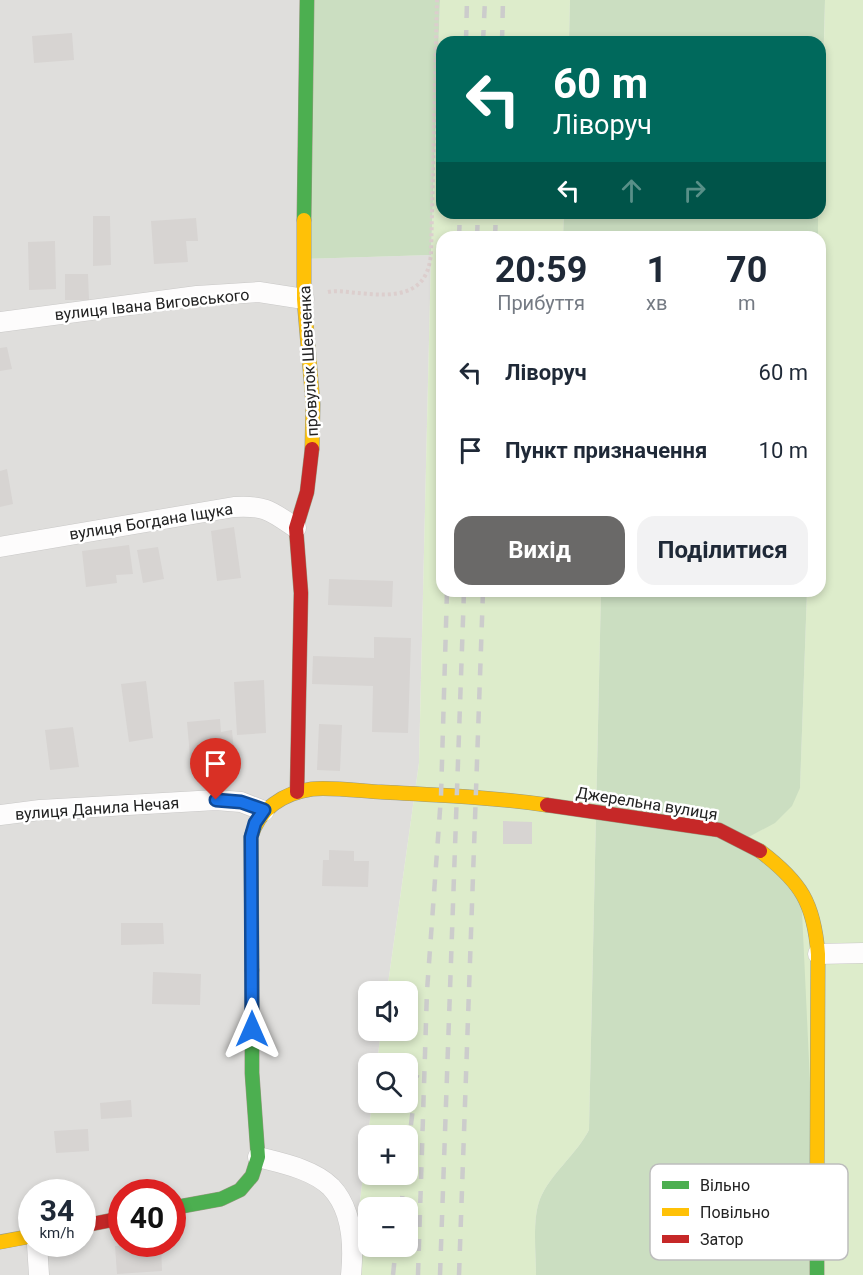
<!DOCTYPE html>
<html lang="uk">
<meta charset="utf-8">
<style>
:root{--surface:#fff;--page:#f2f2f3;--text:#1f2937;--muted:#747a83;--accent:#6a6968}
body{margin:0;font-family:Roboto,sans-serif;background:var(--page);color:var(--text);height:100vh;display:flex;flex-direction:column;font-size:22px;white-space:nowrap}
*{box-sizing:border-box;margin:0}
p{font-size:20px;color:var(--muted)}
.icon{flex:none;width:33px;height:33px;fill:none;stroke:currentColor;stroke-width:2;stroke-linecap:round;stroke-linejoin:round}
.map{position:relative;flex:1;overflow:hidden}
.drawer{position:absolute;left:436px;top:231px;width:390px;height:366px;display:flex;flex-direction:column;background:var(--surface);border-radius:18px;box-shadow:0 3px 9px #0003}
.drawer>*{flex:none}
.hud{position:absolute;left:436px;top:36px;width:390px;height:183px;border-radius:18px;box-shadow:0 3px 9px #0003;background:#00695c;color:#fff;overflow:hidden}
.buttons{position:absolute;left:358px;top:981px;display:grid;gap:12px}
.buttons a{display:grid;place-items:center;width:60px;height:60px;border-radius:12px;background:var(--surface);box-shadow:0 3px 9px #0003;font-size:30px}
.speed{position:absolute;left:18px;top:1179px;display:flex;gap:12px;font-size:30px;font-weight:700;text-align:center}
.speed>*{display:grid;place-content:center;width:78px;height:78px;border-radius:50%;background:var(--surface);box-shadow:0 3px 9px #0003;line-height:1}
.speed small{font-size:15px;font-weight:400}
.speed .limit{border:9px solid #d22;background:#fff;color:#111}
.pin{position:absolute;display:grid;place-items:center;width:51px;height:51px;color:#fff;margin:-62px -26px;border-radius:50% 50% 50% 0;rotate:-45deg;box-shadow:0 0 6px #0007}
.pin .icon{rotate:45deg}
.me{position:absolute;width:66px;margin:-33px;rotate:0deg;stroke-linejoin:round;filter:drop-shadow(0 0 4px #0008)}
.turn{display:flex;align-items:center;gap:21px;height:126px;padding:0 18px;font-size:27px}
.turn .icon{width:78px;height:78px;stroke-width:2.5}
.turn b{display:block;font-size:42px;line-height:51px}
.lanes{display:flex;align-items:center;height:57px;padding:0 18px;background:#0003;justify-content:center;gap:30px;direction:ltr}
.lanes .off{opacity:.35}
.eta{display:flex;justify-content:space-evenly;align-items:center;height:102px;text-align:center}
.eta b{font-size:36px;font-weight:700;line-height:42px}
.cta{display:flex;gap:12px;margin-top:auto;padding:12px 18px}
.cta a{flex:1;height:69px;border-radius:18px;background:var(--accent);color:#fff;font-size:24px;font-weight:700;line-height:69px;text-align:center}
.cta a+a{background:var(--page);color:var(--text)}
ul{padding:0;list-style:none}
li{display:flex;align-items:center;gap:18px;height:78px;padding:0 18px}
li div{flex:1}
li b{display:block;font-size:22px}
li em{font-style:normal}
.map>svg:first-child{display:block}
.residential{fill:#dfdedc;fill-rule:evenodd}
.grass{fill:#ddeccb;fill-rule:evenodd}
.forest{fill:#cbdec1}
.building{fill:#d7d4d2}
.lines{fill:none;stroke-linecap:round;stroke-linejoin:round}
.street-casing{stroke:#c9c8c7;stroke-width:21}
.fast-casing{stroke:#999a82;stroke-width:15}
.slow-casing{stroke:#999a82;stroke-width:15}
.jam-casing{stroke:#999a82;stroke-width:15}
.path{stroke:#dccecd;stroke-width:4;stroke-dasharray:3 3;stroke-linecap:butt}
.street{stroke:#fdfcfc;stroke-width:20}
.fast{stroke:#4caf50;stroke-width:14}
.slow{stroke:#ffc107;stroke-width:14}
.jam{stroke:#c62828;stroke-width:14}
.rail{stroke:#ccc;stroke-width:4.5;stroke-dasharray:12 12;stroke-linecap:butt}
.route-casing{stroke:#114b97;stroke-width:15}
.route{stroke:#1a73e8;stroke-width:10}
.labels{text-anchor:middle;stroke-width:5;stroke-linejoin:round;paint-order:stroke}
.street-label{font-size:16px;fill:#222;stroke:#fff}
.key{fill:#fff;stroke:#bdbdbd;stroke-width:1.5}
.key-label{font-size:16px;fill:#222}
</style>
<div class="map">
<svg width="863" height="1275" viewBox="0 0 863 1275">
<rect width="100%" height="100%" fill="#f0eeeb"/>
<path class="residential" d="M0 0H307L303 259 431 255 419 763 387 991 369 992V1030L381 1031 377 1063 369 1064V1102L372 1103 351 1275H0ZM32 1192H82V1244H32ZM122 1192H172V1244H122Z"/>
<g class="grass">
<path d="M440 0H570L569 42H442V213H564L563 237H442V591H601L589 1130C576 1155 551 1173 540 1199 532 1219 536 1254 536 1275H351L372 1103 408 1102V1064L377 1063 381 1031 408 1030V992L387 991 419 763 431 255ZM369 1136H408V1174H369ZM369 1208H408V1246H369Z"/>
<path d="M825 0H863V1275H820L742 840C772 824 786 820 800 787L807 591H820V237H818V213H820Z"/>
</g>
<g class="forest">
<path d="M307 0H440L431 255 303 259Z"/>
<path d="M570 0H825L821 145 820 42H569Z"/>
<path d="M564 213H818V237H563Z"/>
<path d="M601 591H807L800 788 792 806 775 823 743 840 801 890 819 1275H536C536 1254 532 1219 540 1199 551 1173 576 1155 589 1130Z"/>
</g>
<g class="building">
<path d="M72 33 74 60 34 63 32 36Z"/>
<path d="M93 216H110L111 265 93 266Z"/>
<path d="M196 218 198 241H186L188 262 154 264 151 221Z"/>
<path d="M55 241 56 289 29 290 28 242Z"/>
<path d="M65 274H88L89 300H65Z"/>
<path d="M7 347 12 369 0 371V348Z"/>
<path d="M7 469 13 504 0 507V471Z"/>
<path d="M234 527 241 578 217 581 211 531Z"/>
<path d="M129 545 133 574 116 575 117 583 86 587 82 551Z"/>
<path d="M158 547 164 579 143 583 137 550Z"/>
<path d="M329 579 393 581 392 607 328 605Z"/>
<path d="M374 637 411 638 408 733 372 732 373 686 312 684 313 656 374 658Z"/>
<path d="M264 680 266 733 237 735 234 682Z"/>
<path d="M146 681 153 738 129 742 121 684Z"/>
<path d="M220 719 221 732 232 730 235 764 191 768 187 722Z"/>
<path d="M319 724 342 725 340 771 317 770Z"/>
<path d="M73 727 79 767 50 770 45 730Z"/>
<path d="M503 821 532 822V844H503Z"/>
<path d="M329 850 354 851V861H369L368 887 322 886 323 860H329Z"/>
<path d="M121 923H163L164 944 121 945Z"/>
<path d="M153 972 201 974 200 1005 152 1004Z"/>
<path d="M131 1100 132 1117 101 1119 100 1103Z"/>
<path d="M88 1129 89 1151 56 1153 54 1131Z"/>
<path d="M161 1244 162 1271 117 1274 115 1246Z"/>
</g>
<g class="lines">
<g class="street-casing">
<g id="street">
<path d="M0 322 197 296 259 292 304 299"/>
<path d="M0 547 234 507C265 505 271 511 296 528"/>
<path d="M0 815 40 810 216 800 241 802 264 811"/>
<path d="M818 954 863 953"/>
<path d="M258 1157C281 1163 313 1169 331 1187 353 1210 354 1245 351 1275"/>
<path d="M37 1244 39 1275"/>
</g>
</g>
<g class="fast-casing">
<g id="fast">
<path d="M304 220 307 0"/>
<path d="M172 1208 221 1199 240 1190 252 1176 258 1157 252 1073V970"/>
<path d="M817 1275V1188"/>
</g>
</g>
<g class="slow-casing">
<g id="slow">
<path d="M304 220V299L313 404 312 449"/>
<path d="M760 851C801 882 814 903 818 954L817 1188"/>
<path d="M252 970 251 837C259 809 283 793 312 789 330 787 362 791 381 792 437 795 492 797 547 805"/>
<path d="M0 1242 32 1236"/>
</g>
</g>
<g class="jam-casing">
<g id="jam">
<path d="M297 792 301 593 296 528 307 492 312 449"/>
<path d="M547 805 719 830 760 851"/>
<path d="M82 1226 122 1218"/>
</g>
</g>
<path class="path" d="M328 292C337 290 347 292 357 293 380 295 414 299 426 274 429 268 430 261 431 255L437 0"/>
<use href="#street" class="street"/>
<use href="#fast" class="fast"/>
<use href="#slow" class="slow"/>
<use href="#jam" class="jam"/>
<g class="rail">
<path d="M466 42 467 0"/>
<path d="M483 42 485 0"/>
<path d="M502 42 503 0"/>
<path d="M459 237 460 213"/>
<path d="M477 237 478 213"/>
<path d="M495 237 496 213"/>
<path d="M408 1149 417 1075"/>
<path d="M401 1208 405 1174"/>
<path d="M393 1275 396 1246"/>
<path d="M418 1275 427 991 441 796 447 591"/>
<path d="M440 1275 464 591"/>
<path d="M459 1275 483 591"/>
</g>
</g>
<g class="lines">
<g class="route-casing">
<path id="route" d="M216 800 241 802 264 810 255 823 251 837 252 1029"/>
</g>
<use href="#route" class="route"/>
</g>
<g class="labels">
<g class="street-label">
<text transform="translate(152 304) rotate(-6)" y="6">вулиця Івана Виговського</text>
<text transform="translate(308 361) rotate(-93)" y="6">провулок Шевченка</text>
<text transform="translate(151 521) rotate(-9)" y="6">вулиця Богдана Іщука</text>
<text transform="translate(647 803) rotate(9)" y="6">Джерельна вулиця</text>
<text transform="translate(97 808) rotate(-4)" y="6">вулиця Данила Нечая</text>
</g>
</g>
<rect x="650" y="1164" width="198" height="96" rx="9" class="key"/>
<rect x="662" y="1181" width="27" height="8" fill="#4caf50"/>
<rect x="662" y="1208" width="27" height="8" fill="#ffc107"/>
<rect x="662" y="1235" width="27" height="8" fill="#c62828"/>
<g class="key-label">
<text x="700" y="1191">Вільно</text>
<text x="700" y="1218">Повільно</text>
<text x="700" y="1245">Затор</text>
</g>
</svg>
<div class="buttons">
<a><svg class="icon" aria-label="sound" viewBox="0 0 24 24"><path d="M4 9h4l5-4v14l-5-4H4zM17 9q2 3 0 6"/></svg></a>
<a><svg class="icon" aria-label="search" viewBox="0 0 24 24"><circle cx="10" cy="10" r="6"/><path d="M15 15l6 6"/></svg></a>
<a>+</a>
<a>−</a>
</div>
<div class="speed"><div>34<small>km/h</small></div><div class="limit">40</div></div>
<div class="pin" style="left:216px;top:800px;background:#d93025"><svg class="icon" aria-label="arrive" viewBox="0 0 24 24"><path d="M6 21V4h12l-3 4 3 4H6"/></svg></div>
<svg class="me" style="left:252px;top:1029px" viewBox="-20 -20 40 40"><path d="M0-17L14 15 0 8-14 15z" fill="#1a73e8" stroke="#fff" stroke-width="4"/></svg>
<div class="hud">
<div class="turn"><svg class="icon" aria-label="left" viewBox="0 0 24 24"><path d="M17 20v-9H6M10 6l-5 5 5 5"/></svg><div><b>60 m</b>Ліворуч</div></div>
<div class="lanes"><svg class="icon" aria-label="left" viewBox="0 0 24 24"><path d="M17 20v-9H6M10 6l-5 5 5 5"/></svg><svg class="icon off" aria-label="ahead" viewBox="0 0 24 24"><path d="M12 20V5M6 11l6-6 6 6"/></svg><svg class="icon off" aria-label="right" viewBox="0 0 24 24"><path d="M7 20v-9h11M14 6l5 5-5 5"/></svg></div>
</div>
<section class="drawer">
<div class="eta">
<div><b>20:59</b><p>Прибуття</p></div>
<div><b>1</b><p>хв</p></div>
<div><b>70</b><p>m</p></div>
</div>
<ul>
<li><svg class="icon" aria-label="left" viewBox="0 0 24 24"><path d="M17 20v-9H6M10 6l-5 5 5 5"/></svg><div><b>Ліворуч</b></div><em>60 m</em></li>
<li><svg class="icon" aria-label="arrive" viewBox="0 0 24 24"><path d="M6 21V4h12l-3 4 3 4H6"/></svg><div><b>Пункт призначення</b></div><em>10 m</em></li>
</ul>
<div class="cta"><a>Вихід</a><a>Поділитися</a></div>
</section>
</div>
